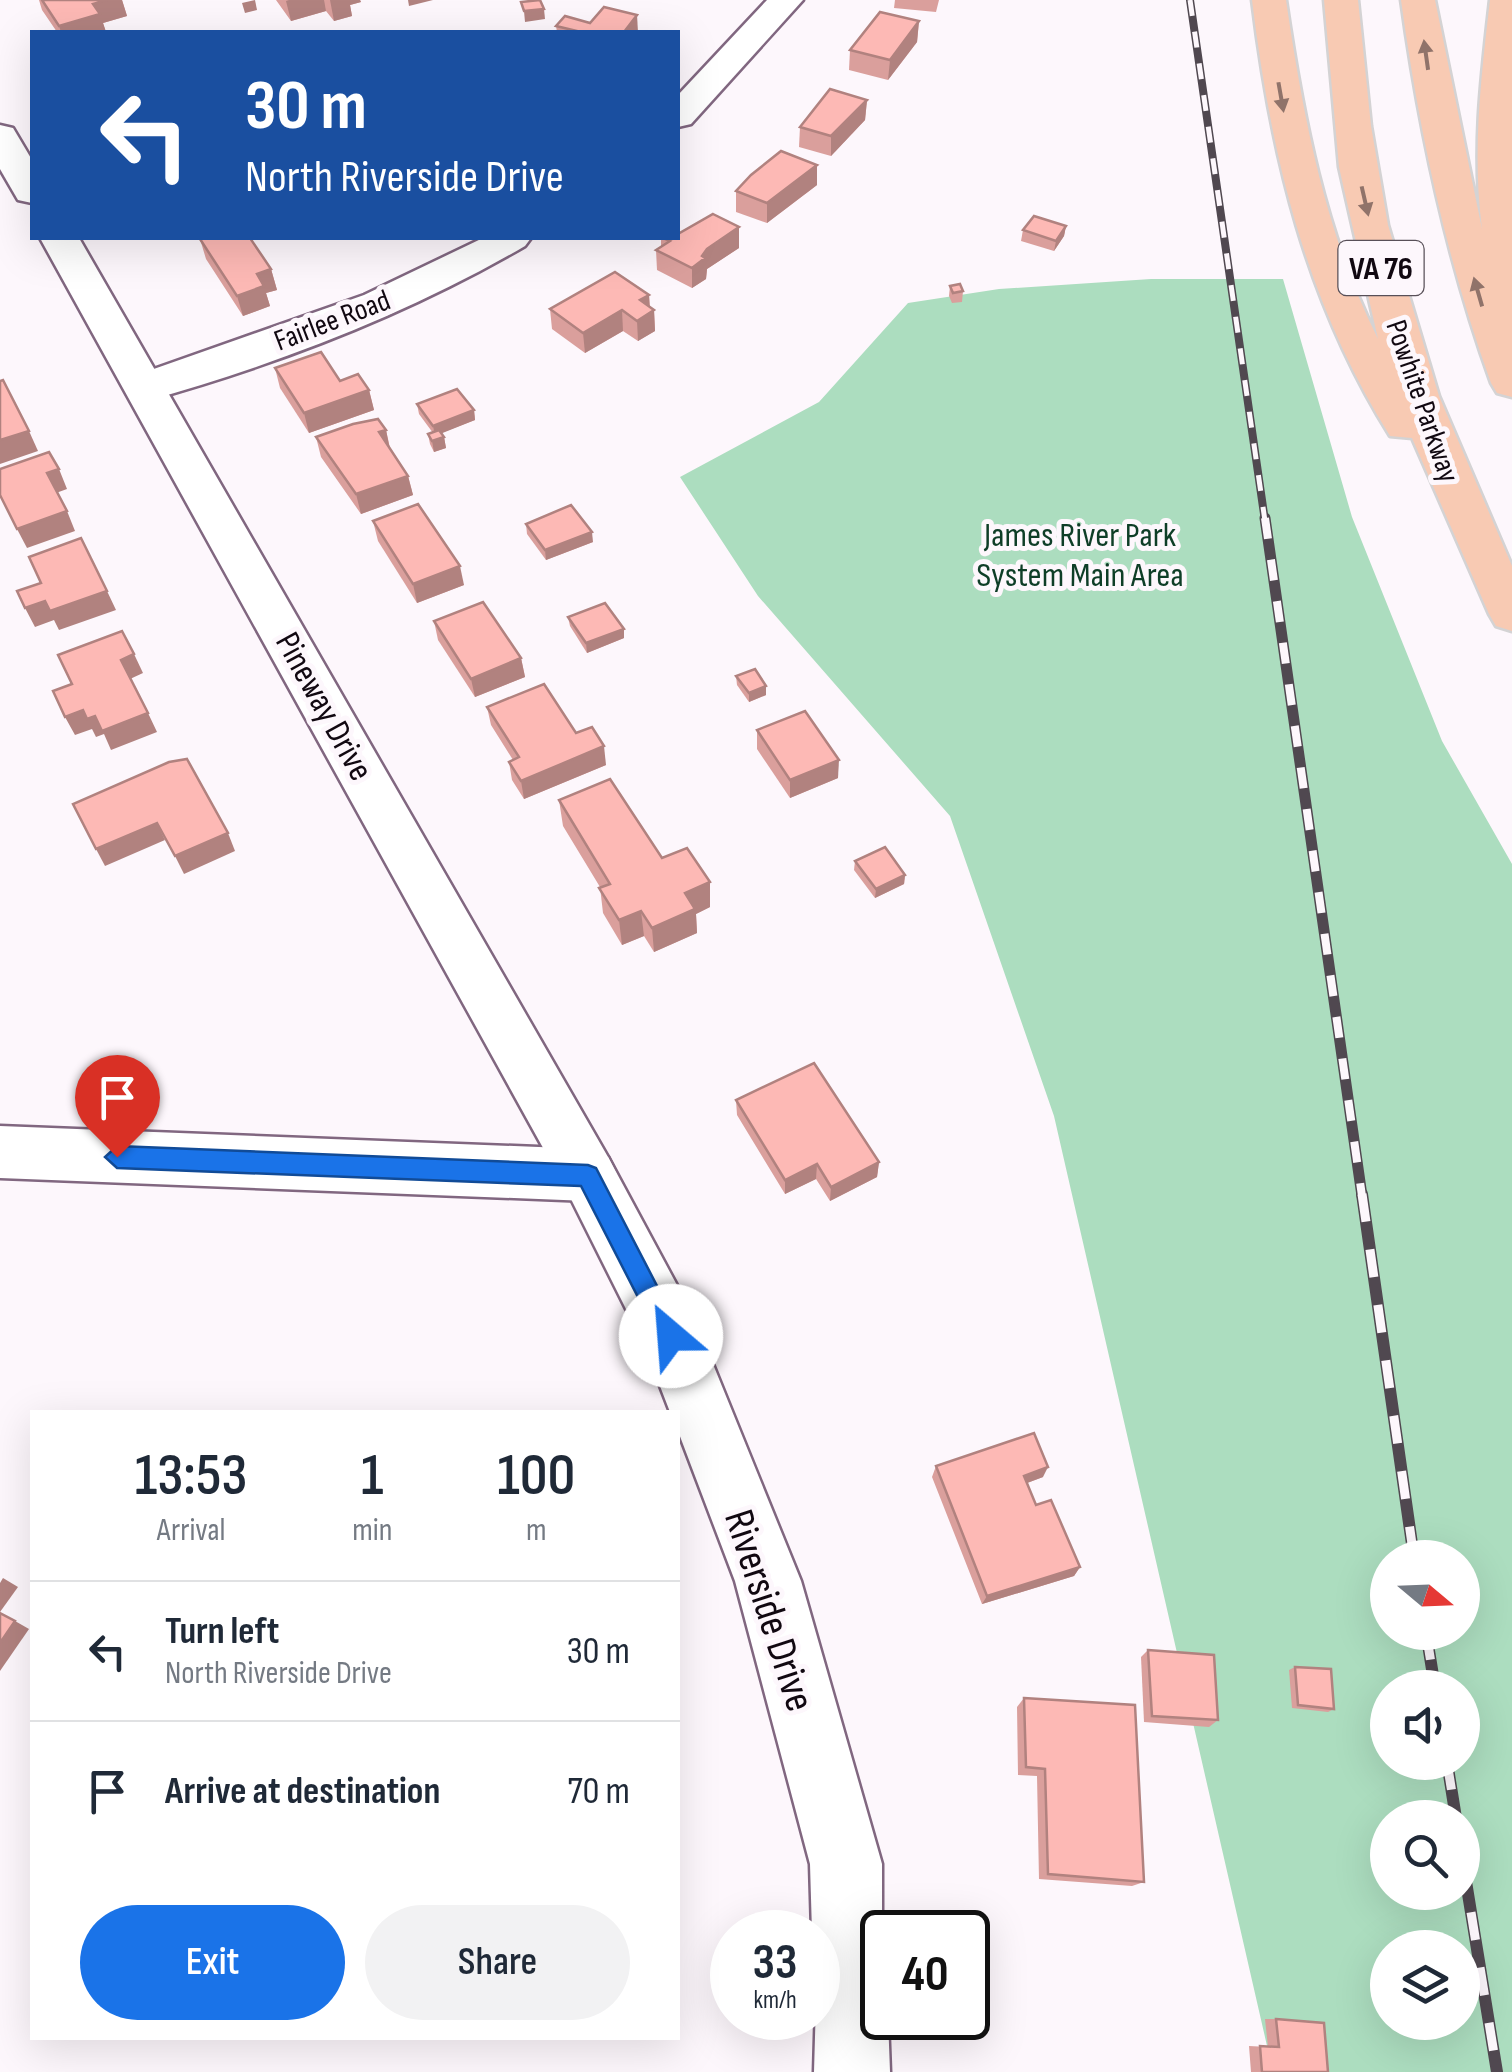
<!DOCTYPE html>
<style>
:root{--surface:#fff;--page:#f2f2f3;--text:#1f2937;--muted:#747a83;--line:#e0e1e3;--accent:#1a73e8}
body{margin:0;font-family:"Sofia Sans Condensed",sans-serif;background:var(--page);color:var(--text);height:100vh;display:flex;flex-direction:column;font-size:38px;white-space:nowrap}
*{box-sizing:border-box;margin:0}
p{font-size:32px;color:var(--muted)}
.icon{flex:none;width:55px;height:55px;fill:none;stroke:currentColor;stroke-width:2;stroke-linecap:round;stroke-linejoin:round}
.map{position:relative;flex:1;overflow:hidden}
.drawer{position:absolute;left:30px;top:1410px;width:650px;height:630px;display:flex;flex-direction:column;background:var(--surface);border-radius:0px;box-shadow:0 10px 40px #0002}
.drawer>*{flex:none}
.guide{position:absolute;left:30px;top:30px;width:650px;height:210px;border-radius:0px;box-shadow:0 10px 40px #0002;background:#1a4fa0;color:#fff;overflow:hidden}
.needle{width:65px;rotate:109deg}
.tools{position:absolute;left:1370px;top:1540px;display:grid;gap:20px}
.tools a{display:grid;place-items:center;width:110px;height:110px;border-radius:50%;background:var(--surface);box-shadow:0 10px 40px #0002;font-size:50px}
.speed{position:absolute;left:710px;top:1910px;display:flex;gap:20px;font-size:50px;font-weight:700;text-align:center}
.speed>*{display:grid;place-content:center;width:130px;height:130px;border-radius:50%;background:var(--surface);box-shadow:0 10px 40px #0002;line-height:1}
.speed small{font-size:25px;font-weight:400}
.speed .limit{border:5px solid #111;border-radius:15px;background:#fff;color:#111}
.pin{position:absolute;display:grid;place-items:center;width:85px;height:85px;color:#fff;margin:-102px -42px;border-radius:50% 50% 50% 0;rotate:-45deg;box-shadow:0 0 10px #0007}
.pin .icon{rotate:45deg}
.me{position:absolute;width:110px;margin:-55px;rotate:333deg;stroke-linejoin:round;filter:drop-shadow(0 0 8px #0008)}
.turn{display:flex;align-items:center;gap:35px;height:210px;padding:0 50px;font-size:45px}
.turn .icon{width:130px;height:130px;stroke-width:2.5}
.turn b{display:block;font-size:70px;line-height:85px}
.eta{display:flex;justify-content:space-evenly;align-items:center;height:170px;text-align:center}
.eta b{font-size:60px;font-weight:600;line-height:70px}
.primary-button{display:flex;gap:20px;margin-top:auto;padding:20px 50px}
.primary-button a{flex:1;height:115px;border-radius:60px;background:var(--accent);color:#fff;font-size:40px;font-weight:600;line-height:115px;text-align:center}
.primary-button a+a{background:var(--page);color:var(--text)}
ul{padding:0;list-style:none}
li{display:flex;align-items:center;gap:30px;height:140px;padding:0 50px;border-top:2px solid var(--line)}
li div{flex:1}
li b{display:block;font-size:38px}
li em{font-style:normal}
.map>svg:first-child{display:block}
.green{fill:#acddbf;fill-rule:evenodd}
.lines{fill:none;stroke-linecap:round;stroke-linejoin:round}
.street-casing{stroke:#816780;stroke-width:5}
.secondary-casing{stroke:#816780;stroke-width:5}
.highway-casing{stroke:#d4d3d4;stroke-width:5}
.street{fill:#fff;fill-rule:evenodd}
.secondary{fill:#fff;fill-rule:evenodd}
.highway{fill:#f8cab3;fill-rule:evenodd}
.rail-far2-casing{stroke:#504850;stroke-width:8}
.rail-far1-casing{stroke:#504850;stroke-width:11}
.rail-casing{stroke:#504850;stroke-width:12}
.rail-far2{stroke:#fdf7fc;stroke-width:5;stroke-dasharray:16;stroke-linecap:butt}
.rail-far1{stroke:#fdf7fc;stroke-width:8;stroke-dasharray:21;stroke-linecap:butt}
.rail{stroke:#fdf7fc;stroke-width:9;stroke-dasharray:28;stroke-linecap:butt}
.wall{fill:#da9f9c}
.shaded-wall{fill:#b1827f}
.building{fill:#fdb9b5;stroke:#b1827f;stroke-width:2.5}
.oneway{fill:#90736a}
.route{fill:#1a73e8;stroke:#114b97;stroke-width:2.5}
.labels{text-anchor:middle;stroke-width:10;stroke-linejoin:round;paint-order:stroke}
.far-street-label{font-size:30px;fill:#110811;stroke:#fdf7fc}
.shield{fill:#fdf7fc;stroke:#585058;stroke-width:2.5}
.shield-label{font-size:32px;font-weight:bold;fill:#110811}
.park-label{font-size:35px;fill:#0e3e27;stroke:#fdf7fc}
.street-label{font-size:35px;fill:#110811;stroke:#fdf7fc}
.near-street-label{font-size:42px;fill:#110811;stroke:#fdf7fc}
</style>
<div class="map">
<svg width="1512" height="2072" viewBox="0 0 1512 2072">
<rect width="100%" height="100%" fill="#fdf7fc"/>
<path class="green" d="M1151 279H1283L1352 517 1442 741 1512 864V2072H1273L1054 1116 950 816 758 596 680 477 819 402 908 303 999 289ZM1388 1558H1462V1632H1388ZM1388 1688H1462V1762H1388ZM1388 1818H1462V1892H1388ZM1388 1948H1462V2022H1388Z"/>
<g class="lines">
<g class="street-casing">
<g id="street">
<path d="M767 0H803L691 124 678 127V95Z"/>
<path d="M483 238H531L525 246C408 314 276 365 146 401L131 397 125 387 131 377 364 295Z"/>
<path d="M0 1126 588 1149 608 1157 617 1175 608 1193 588 1201 0 1178Z"/>
</g>
</g>
<g class="secondary-casing">
<g id="secondary">
<path d="M0 125 13 128 32 160V203L18 200 0 169Z"/>
<path d="M40 238H79L608 1157 693 1315 801 1581 882 1864V2018H888L890 2072H814L818 1932H812L810 1864 735 1581 678 1431V1412H670L645 1347 568 1193Z"/>
</g>
</g>
<g class="highway-casing">
<g id="highway">
<path d="M1252 0H1286C1303 116 1325 233 1378 339L1339 167 1324 0H1358L1371 126 1388 225 1439 396 1512 566V631L1496 626 1489 614 1412 438 1390 436C1306 302 1271 156 1252 0Z"/>
<path d="M1401 0H1435L1482 229C1472 151 1481 78 1490 0H1512V397L1497 393 1491 383C1446 258 1419 131 1401 0Z"/>
</g>
</g>
<use href="#street" class="street"/>
<use href="#secondary" class="secondary"/>
<use href="#highway" class="highway"/>
<g class="rail-far2-casing">
<path id="rail-far2" d="M1190 0 1265 521"/>
</g>
<g class="rail-far1-casing">
<path id="rail-far1" d="M1265 518 1362 1196"/>
</g>
<g class="rail-casing">
<g id="rail">
<path d="M1362 1194 1414 1558"/>
<path d="M1426 1632 1435 1688"/>
<path d="M1447 1762 1456 1818"/>
<path d="M1462 1857 1497 2072"/>
</g>
</g>
<use href="#rail-far2" class="rail-far2"/>
<use href="#rail-far1" class="rail-far1"/>
<use href="#rail" class="rail"/>
</g>
<g class="wall">
<path d="M39 0H122L127 16 103 23 106 32H57L42 10Z"/>
<path d="M276 0H360L361 2 350 5 352 16 334 21 326 11 291 21Z"/>
<path d="M895 0H939L936 12 894 8Z"/>
<path d="M919 21 917 42 888 80 849 70 850 50Z"/>
<path d="M556 26 638 32H557Z"/>
<path d="M867 100 865 120 831 156 799 147 800 127Z"/>
<path d="M817 165V185L767 223 736 212V191Z"/>
<path d="M1066 226 1064 236 1054 251 1021 241 1023 230Z"/>
<path d="M661 238 739 248 707 269 706 279 692 288 657 270 656 250 661 246Z"/>
<path d="M200 239 271 269 277 290 266 293 270 306 243 316 206 259Z"/>
<path d="M950 286 963 291 962 302 952 303 949 296Z"/>
<path d="M649 295 650 308 654 310 655 331 638 341 623 331 585 353 552 329 550 309Z"/>
<path d="M275 368 340 381 369 390 374 410 309 433 280 388Z"/>
<path d="M417 404 474 410 475 420 441 433 444 437 446 448 434 452 430 444 428 434 433 433 419 414Z"/>
<path d="M386 430 390 448 408 476 413 495 361 514 321 457 316 437Z"/>
<path d="M373 521 464 585 417 603 378 541Z"/>
<path d="M526 524 593 542 546 560 527 534Z"/>
<path d="M568 617 624 638 587 653 570 626Z"/>
<path d="M434 621 521 658 525 677 475 697 438 640Z"/>
<path d="M736 676 766 695 749 702 737 685Z"/>
<path d="M487 707 576 733 606 765 524 799 512 780 509 762 513 760 491 725Z"/>
<path d="M757 730 838 778 790 798 757 749Z"/>
<path d="M559 800 662 858 710 882V907L696 914 697 933 654 952 644 936 622 945 603 913 600 887 563 826Z"/>
<path d="M855 861 905 875 904 884 875 898 854 870Z"/>
<path d="M736 1100 879 1162 877 1177 830 1201 816 1179 785 1194 737 1115Z"/>
<path d="M936 1466 1043 1477 1027 1483 1036 1505 1080 1567 1074 1576 982 1604 932 1477Z"/>
<path d="M1148 1650 1218 1720 1209 1727 1144 1722 1141 1657Z"/>
<path d="M1295 1667 1334 1709 1328 1712 1292 1708 1289 1670Z"/>
<path d="M1024 1698 1144 1882 1132 1886 1039 1879 1037 1776 1018 1775 1017 1707Z"/>
<path d="M1265 2019H1276L1328 2072H1251L1249 2046 1268 2047Z"/>
</g>
<g class="shaded-wall">
<path d="M107 0H122L127 16 103 23 106 32H61L59 26 93 4Z"/>
<path d="M255 0 257 10 245 13 242 3Z"/>
<path d="M289 0H324L326 11 291 21 286 1Z"/>
<path d="M330 0H360L361 2 350 5 352 16 334 21Z"/>
<path d="M408 0H433L409 6Z"/>
<path d="M544 9 545 19 525 22 524 11Z"/>
<path d="M637 15 638 32H624Z"/>
<path d="M919 21 917 42 888 80 890 60Z"/>
<path d="M867 100 865 120 831 156V136Z"/>
<path d="M817 165V185L767 223V203Z"/>
<path d="M1066 226 1064 236 1054 251 1056 241Z"/>
<path d="M739 227V248L707 269 706 279 692 288V268L707 249Z"/>
<path d="M271 269 277 290 266 293 270 306 243 316 237 296 257 274Z"/>
<path d="M649 295 650 313 654 310 655 331 638 341 637 321 640 300Z"/>
<path d="M622 310 623 331 585 353 583 333Z"/>
<path d="M369 390 374 410 309 433 304 413Z"/>
<path d="M474 410 475 420 435 436 433 426Z"/>
<path d="M386 430 390 450 379 432Z"/>
<path d="M29 431 38 451 0 464V440Z"/>
<path d="M444 437 446 448 434 452 432 441Z"/>
<path d="M59 469 67 489 56 493 47 473Z"/>
<path d="M408 476 413 495 361 514 356 494Z"/>
<path d="M67 511 75 531 27 548 17 529Z"/>
<path d="M592 532 593 542 546 560 545 550Z"/>
<path d="M460 566 464 585 417 603 413 584Z"/>
<path d="M107 591 116 610 59 630 54 620 35 627 25 608 45 601Z"/>
<path d="M624 629V638L587 653 586 643Z"/>
<path d="M134 654 143 673 130 679 121 660Z"/>
<path d="M521 658 525 677 475 697 471 679Z"/>
<path d="M766 686V695L749 702V693Z"/>
<path d="M83 710 95 716 148 713 157 732 111 750 104 734 96 737 92 729 75 735 65 717Z"/>
<path d="M604 746 606 765 524 799 521 781Z"/>
<path d="M839 760 838 778 790 798V780Z"/>
<path d="M157 823 165 840 105 866 96 849Z"/>
<path d="M228 833 235 851 184 874 175 856Z"/>
<path d="M905 875 904 884 875 898 876 889Z"/>
<path d="M710 882V907L696 914 697 933 654 952 652 928 685 893Z"/>
<path d="M641 911 644 936 622 945 619 920Z"/>
<path d="M879 1162 877 1177 830 1201 831 1187Z"/>
<path d="M817 1164 816 1179 785 1194V1180Z"/>
<path d="M1048 1467 1043 1477 1019 1486 1024 1476Z"/>
<path d="M1080 1567 1074 1576 982 1604 987 1596Z"/>
<path d="M3 1578 18 1587 0 1612V1583Z"/>
<path d="M15 1621 29 1629 0 1671V1643Z"/>
</g>
<g class="building">
<path d="M42 0H107L93 4 100 14 59 26Z"/>
<path d="M540 0 544 9 524 11 521 2Z"/>
<path d="M604 7 637 15 624 32H581L556 26 565 16 590 23Z"/>
<path d="M880 12 919 21 890 60 850 50Z"/>
<path d="M830 89 867 100 831 136 800 127Z"/>
<path d="M781 151 817 165 767 203 736 191 751 175Z"/>
<path d="M713 214 739 227 707 249 702 256 705 258 692 268 656 250 670 241 663 238H678V234Z"/>
<path d="M1034 216 1066 226 1056 241 1023 230Z"/>
<path d="M204 238H250L271 269 257 274 264 286 237 296 200 239Z"/>
<path d="M615 272 649 295 640 300 654 310 637 321 622 310 583 333 550 309Z"/>
<path d="M960 284 963 291 953 293 950 286Z"/>
<path d="M321 352 340 381 358 374 369 390 304 413 275 368Z"/>
<path d="M3 380 29 431 0 440V381Z"/>
<path d="M457 389 474 410 433 426 417 404Z"/>
<path d="M378 419 386 430 379 432 408 476 356 494 316 437 353 424Z"/>
<path d="M439 430 444 437 432 441 428 434Z"/>
<path d="M49 452 59 469 47 473 67 511 17 529 0 495V469Z"/>
<path d="M418 504 460 566 413 584 373 521Z"/>
<path d="M571 505 592 532 545 550 526 524Z"/>
<path d="M81 538 107 591 50 611 45 601 25 608 17 591 41 583 29 557Z"/>
<path d="M483 602 521 658 471 679 434 621Z"/>
<path d="M605 603 624 629 586 643 568 617Z"/>
<path d="M122 631 134 654 121 660 148 713 102 731 95 716 87 719 83 710 65 717 53 691 72 684 58 655Z"/>
<path d="M755 669 766 686 749 693 736 676Z"/>
<path d="M544 684 576 733 592 727 604 746 521 781 509 762 519 757 487 707Z"/>
<path d="M805 711 839 760 790 780 757 730Z"/>
<path d="M187 759 228 833 175 856 157 823 96 849 73 804 169 762Z"/>
<path d="M610 779 662 858 687 848 710 882 685 893 695 909 652 928 641 911 619 920 599 888 610 884 559 800Z"/>
<path d="M885 847 905 875 876 889 855 861Z"/>
<path d="M814 1063 879 1162 831 1187 817 1164 785 1180 736 1100Z"/>
<path d="M1034 1433 1048 1467 1024 1476 1036 1505 1051 1500 1080 1567 987 1596 936 1466Z"/>
<path d="M0 1613 15 1621 0 1643Z"/>
<path d="M1148 1650 1214 1655 1218 1720 1152 1716Z"/>
<path d="M1295 1667 1331 1669 1334 1709 1298 1705Z"/>
<path d="M1024 1698 1135 1705 1144 1882 1048 1874 1045 1769 1026 1767Z"/>
<path d="M1276 2019 1324 2023 1328 2072H1262L1260 2046 1279 2047Z"/>
</g>
<defs><path id="oneway-solid" d="M-6-.8H1V-3.2L6.5 0L1 3.2V.8H-6Z" transform="scale(2.5)"/></defs>
<g class="oneway">
<use href="#oneway-solid" transform="translate(1426 55) rotate(-98)"/>
<use href="#oneway-solid" transform="translate(1281 97) rotate(80)"/>
<use href="#oneway-solid" transform="translate(1365 201) rotate(77)"/>
<use href="#oneway-solid" transform="translate(1478 292) rotate(-106)"/>
</g>
<path class="route" d="M117 1146 588 1165 596 1168 683 1336 680 1344 671 1347 662 1344 581 1186 117 1168 105 1157Z"/>
<g class="labels">
<g class="far-street-label">
<text transform="translate(332 320) rotate(-21)" y="10">Fairlee Road</text>
<text transform="translate(1423 401) rotate(71)" y="10">Powhite Parkway</text>
</g>
<rect class="shield" x="1338.5" y="241" width="85" height="54" rx="8"/>
<g class="shield-label">
<text x="1381" y="279">VA 76</text>
</g>
<g class="park-label">
<text x="1080" y="546">James River Park<tspan x="1080" dy="40">System Main Area</tspan></text>
</g>
<g class="street-label">
<text transform="translate(325 706) rotate(61)" y="12">Pineway Drive</text>
</g>
<g class="near-street-label">
<text transform="translate(771 1610) rotate(72)" y="15">Riverside Drive</text>
</g>
</g>
</svg>
<div class="tools">
<a><svg class="needle" viewBox="-14 -14 28 28"><path d="M0-13l5 13h-10z" fill="#e53935"/><path d="M0 13l5-13h-10z" fill="#747a83"/></svg></a>
<a><svg class="icon" aria-label="sound" viewBox="0 0 24 24"><path d="M4 9h4l5-4v14l-5-4H4zM17 9q2 3 0 6"/></svg></a>
<a><svg class="icon" aria-label="search" viewBox="0 0 24 24"><circle cx="10" cy="10" r="6"/><path d="M15 15l6 6"/></svg></a>
<a><svg class="icon" aria-label="layers" viewBox="0 0 24 24"><path d="M12 4l9 5-9 5-9-5zM3 14l9 5 9-5"/></svg></a>
</div>
<div class="speed"><div>33<small>km/h</small></div><div class="limit">40</div></div>
<div class="pin" style="left:117px;top:1157px;background:#d93025"><svg class="icon" aria-label="arrive" viewBox="0 0 24 24"><path d="M6 21V4h12l-3 4 3 4H6"/></svg></div>
<svg class="me" style="left:671px;top:1336px" viewBox="-20 -20 40 40"><circle r="19" fill="#fff"/><path d="M0-13L10 11 0 6-10 11z" fill="#1a73e8"/></svg>
<div class="guide">
<div class="turn"><svg class="icon" aria-label="left" viewBox="0 0 24 24"><path d="M17 20v-9H6M10 6l-5 5 5 5"/></svg><div><b>30 m</b>North Riverside Drive</div></div>
</div>
<section class="drawer">
<div class="eta">
<div><b>13:53</b><p>Arrival</p></div>
<div><b>1</b><p>min</p></div>
<div><b>100</b><p>m</p></div>
</div>
<ul>
<li><svg class="icon" aria-label="left" viewBox="0 0 24 24"><path d="M17 20v-9H6M10 6l-5 5 5 5"/></svg><div><b>Turn left</b><p>North Riverside Drive</p></div><em>30 m</em></li>
<li><svg class="icon" aria-label="arrive" viewBox="0 0 24 24"><path d="M6 21V4h12l-3 4 3 4H6"/></svg><div><b>Arrive at destination</b></div><em>70 m</em></li>
</ul>
<div class="primary-button"><a>Exit</a><a>Share</a></div>
</section>
</div>
